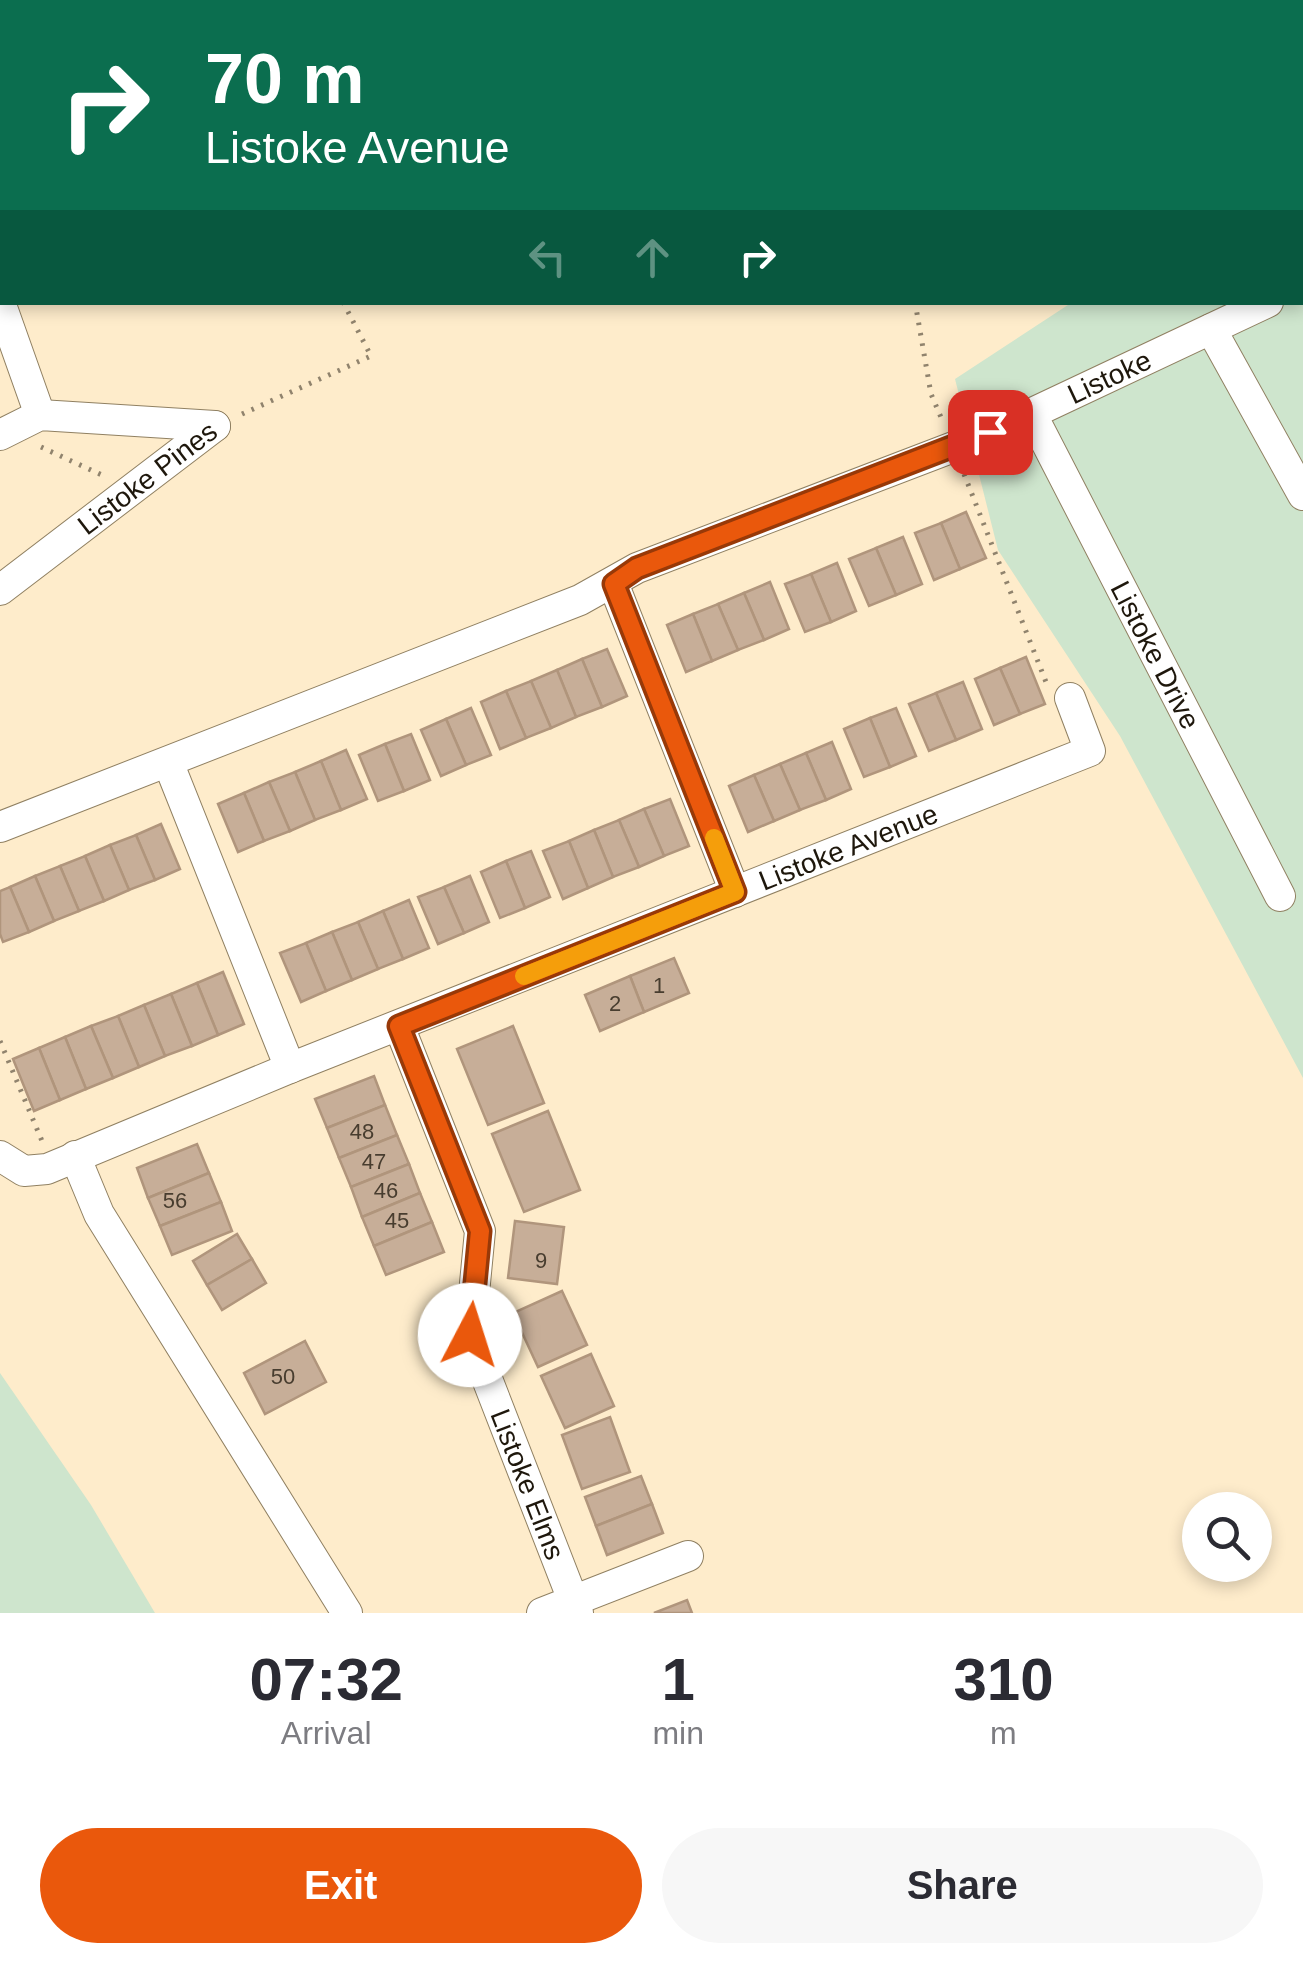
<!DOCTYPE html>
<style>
:root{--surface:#fff;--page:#f7f7f7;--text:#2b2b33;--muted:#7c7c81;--accent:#ea580c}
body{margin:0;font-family:Arial,sans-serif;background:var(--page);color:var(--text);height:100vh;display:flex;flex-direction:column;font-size:38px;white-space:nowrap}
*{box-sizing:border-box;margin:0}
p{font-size:32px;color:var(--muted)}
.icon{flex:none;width:55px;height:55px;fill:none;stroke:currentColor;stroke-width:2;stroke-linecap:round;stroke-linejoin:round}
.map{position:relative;height:1613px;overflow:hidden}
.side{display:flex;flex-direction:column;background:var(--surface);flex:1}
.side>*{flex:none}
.hud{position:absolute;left:0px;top:0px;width:1305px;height:305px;box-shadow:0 5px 15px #0003;background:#0b6e4f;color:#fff;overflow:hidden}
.fabs{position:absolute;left:1182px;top:1492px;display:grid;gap:20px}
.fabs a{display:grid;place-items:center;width:90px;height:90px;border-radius:50%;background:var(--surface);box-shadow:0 5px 15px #0003;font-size:50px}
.pin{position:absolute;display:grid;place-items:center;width:85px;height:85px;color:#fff;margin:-42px;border-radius:20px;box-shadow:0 5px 15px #0006}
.me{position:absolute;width:110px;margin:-55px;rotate:5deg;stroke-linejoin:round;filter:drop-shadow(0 0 8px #0008)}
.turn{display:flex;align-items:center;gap:35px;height:210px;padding:0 40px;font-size:45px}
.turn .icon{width:130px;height:130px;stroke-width:2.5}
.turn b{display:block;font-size:70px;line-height:85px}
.lanes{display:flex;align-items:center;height:95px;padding:0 40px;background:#0003;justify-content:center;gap:50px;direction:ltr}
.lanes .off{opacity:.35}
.eta{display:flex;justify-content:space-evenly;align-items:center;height:170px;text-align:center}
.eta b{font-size:60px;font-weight:800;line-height:70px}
.primary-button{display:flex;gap:20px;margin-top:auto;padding:20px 40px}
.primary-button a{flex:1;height:115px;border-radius:60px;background:var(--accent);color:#fff;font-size:40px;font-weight:800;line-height:115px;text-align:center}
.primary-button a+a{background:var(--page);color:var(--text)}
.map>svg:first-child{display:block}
.green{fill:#cee5cd}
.building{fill:#c7ae98;stroke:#b0957c;stroke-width:2.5}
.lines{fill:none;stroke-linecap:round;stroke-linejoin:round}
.minor-casing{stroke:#908062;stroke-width:32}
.path{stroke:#90836d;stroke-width:5;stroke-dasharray:2.5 8;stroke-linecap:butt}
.minor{stroke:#fff;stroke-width:30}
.route-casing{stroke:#983908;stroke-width:25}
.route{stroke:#ea580c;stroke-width:18}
.slow{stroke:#f59e0b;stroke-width:18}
.labels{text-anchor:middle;stroke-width:8;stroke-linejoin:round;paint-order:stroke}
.number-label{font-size:22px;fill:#483d2f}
.street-label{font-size:28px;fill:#1e170c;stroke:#fff}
</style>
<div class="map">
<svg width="1303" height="1613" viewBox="0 0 1303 1613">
<rect width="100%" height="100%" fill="#feeccb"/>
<g class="green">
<path d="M1303 149V1078L1120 736 998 550 955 379 1071 303 1302 302Z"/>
<path d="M0 1373 91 1505 155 1613H0Z"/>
</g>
<g class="building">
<path d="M966 512 986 558 960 569 941 523Z"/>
<path d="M941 523 960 569 934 580 915 533Z"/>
<path d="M903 537 922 584 896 595 876 548Z"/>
<path d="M876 548 896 595 869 606 849 559Z"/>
<path d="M837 563 856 611 831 622 811 574Z"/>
<path d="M811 574 831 622 805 632 785 584Z"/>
<path d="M770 582 789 629 764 640 744 593Z"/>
<path d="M744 593 764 640 738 650 718 604Z"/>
<path d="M718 604 738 650 712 661 693 614Z"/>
<path d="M693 614 712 661 686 672 667 625Z"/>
<path d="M607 649 627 696 602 707 582 659Z"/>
<path d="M1026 657 1045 704 1020 714 1000 668Z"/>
<path d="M582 659 602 707 576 717 557 670Z"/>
<path d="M1000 668 1020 714 994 725 975 679Z"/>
<path d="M557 670 576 717 551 728 531 681Z"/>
<path d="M531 681 551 728 526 738 506 691Z"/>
<path d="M963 682 982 729 956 740 936 693Z"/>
<path d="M506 691 526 738 500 749 481 702Z"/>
<path d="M936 693 956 740 929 751 909 704Z"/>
<path d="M471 708 491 755 466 765 446 719Z"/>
<path d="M896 708 916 756 890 767 870 718Z"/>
<path d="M870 718 890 767 864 777 844 729Z"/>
<path d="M446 719 466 765 441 776 421 730Z"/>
<path d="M411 734 430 780 404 791 385 744Z"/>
<path d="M832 742 851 789 826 800 806 753Z"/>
<path d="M385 744 404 791 378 801 359 755Z"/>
<path d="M346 750 367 799 341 810 321 761Z"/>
<path d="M806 753 826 800 800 810 780 764Z"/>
<path d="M321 761 341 810 315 820 295 772Z"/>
<path d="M780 764 800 810 774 821 754 775Z"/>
<path d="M295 772 315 820 290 831 269 782Z"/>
<path d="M754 775 774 821 748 832 729 786Z"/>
<path d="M269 782 290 831 264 841 244 793Z"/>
<path d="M244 793 264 841 238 852 218 804Z"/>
<path d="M670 799 689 846 664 856 644 809Z"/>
<path d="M644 809 664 856 639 867 619 820Z"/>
<path d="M619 820 639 867 613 877 594 830Z"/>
<path d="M161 824 180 869 155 880 136 835Z"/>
<path d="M594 830 613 877 588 888 569 841Z"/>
<path d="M136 835 155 880 129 890 110 845Z"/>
<path d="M569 841 588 888 563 899 543 851Z"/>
<path d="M110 845 129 890 104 901 85 856Z"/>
<path d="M531 851 550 897 525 908 506 861Z"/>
<path d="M85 856 104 901 79 911 60 866Z"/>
<path d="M506 861 525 908 500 918 481 872Z"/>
<path d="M60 866 79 911 54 921 35 876Z"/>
<path d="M35 876 54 921 29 932 10 887Z"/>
<path d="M470 876 489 922 464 933 444 887Z"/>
<path d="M10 887 29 932 3 942 0 934V891Z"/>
<path d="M444 887 464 933 438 944 418 897Z"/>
<path d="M409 900 429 948 403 959 383 911Z"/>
<path d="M383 911 403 959 378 969 358 922Z"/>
<path d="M358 922 378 969 352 980 332 932Z"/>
<path d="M332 932 352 980 326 991 306 943Z"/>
<path d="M306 943 326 991 301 1002 280 953Z"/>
<path d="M674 958 689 993 644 1012 630 976Z"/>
<path d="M223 972 244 1024 218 1035 197 983Z"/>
<path d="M630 976 644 1012 600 1031 585 995Z"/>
<path d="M197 983 218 1035 192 1046 171 994Z"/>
<path d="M171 994 192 1046 165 1056 144 1005Z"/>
<path d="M144 1005 165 1056 139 1067 118 1016Z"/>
<path d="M118 1016 139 1067 113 1078 91 1026Z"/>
<path d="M91 1026 113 1078 86 1089 65 1037Z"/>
<path d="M513 1026 544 1103 488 1125 457 1049Z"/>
<path d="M65 1037 86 1089 60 1100 39 1048Z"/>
<path d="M39 1048 60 1100 34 1111 13 1059Z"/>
<path d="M374 1076 385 1105 327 1128 315 1099Z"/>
<path d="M385 1105 397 1135 339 1158 327 1128Z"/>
<path d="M548 1111 580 1190 524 1212 492 1134Z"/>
<path d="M397 1135 409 1164 351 1187 339 1158Z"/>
<path d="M197 1144 209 1173 148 1198 137 1168Z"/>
<path d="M409 1164 420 1193 362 1217 351 1187Z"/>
<path d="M209 1173 221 1202 160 1226 148 1198Z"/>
<path d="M420 1193 432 1222 374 1246 362 1217Z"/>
<path d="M221 1202 232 1231 172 1255 160 1226Z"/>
<path d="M515 1221 564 1227 557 1284 508 1278Z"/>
<path d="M432 1222 444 1252 386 1275 374 1246Z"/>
<path d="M237 1234 252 1259 207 1285 193 1261Z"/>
<path d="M252 1259 266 1283 222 1310 207 1285Z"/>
<path d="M562 1291 587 1345 538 1367 513 1313Z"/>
<path d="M305 1341 326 1382 265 1414 244 1373Z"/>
<path d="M591 1354 614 1406 565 1428 541 1376Z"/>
<path d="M610 1417 630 1472 582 1489 562 1435Z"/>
<path d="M641 1476 652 1504 596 1526 585 1497Z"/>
<path d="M652 1504 663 1533 607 1555 596 1526Z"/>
<path d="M687 1600 692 1613H654Z"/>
</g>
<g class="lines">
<g class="minor-casing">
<g id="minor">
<path d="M1302 286H1303"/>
<path d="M0 302 40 415"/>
<path d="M1211 329 1303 495"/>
<path id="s1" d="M1031 413 1280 896"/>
<path d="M0 435 40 415 215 426"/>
<path d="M613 583 735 892"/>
<path id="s2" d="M0 590 215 426"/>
<path d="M168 762 290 1068"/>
<path id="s3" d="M0 827 580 600 637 568 990 433 1268 302"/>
<path id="s4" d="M399 1026 480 1231 470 1335 578 1613"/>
<path id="s5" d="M0 1156 24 1171 47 1169 290 1068 1090 751 1070 698"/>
<path d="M75 1156 99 1214 347 1613"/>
<path d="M542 1613 688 1556"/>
</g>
</g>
<g class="path">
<path d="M915 302 931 394 943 422"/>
<path d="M242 414 371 356 343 302"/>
<path d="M41 447 104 476"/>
<path d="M964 474 1046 682"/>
<path d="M0 1041 42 1141"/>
</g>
<use href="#minor" class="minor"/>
</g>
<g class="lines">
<g class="route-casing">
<path id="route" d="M470 1335 480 1231 399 1026 735 892 614 584 637 568 990 432"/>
</g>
<use href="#route" class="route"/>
<path class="slow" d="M524 976 735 892 714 838"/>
</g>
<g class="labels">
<g class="number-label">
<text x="659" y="993">1</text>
<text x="615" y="1011">2</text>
<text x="362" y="1139">48</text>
<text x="374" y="1169">47</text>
<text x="386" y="1198">46</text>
<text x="175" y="1208">56</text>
<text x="397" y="1228">45</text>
<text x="541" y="1268">9</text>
<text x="283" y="1384">50</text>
</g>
<g class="street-label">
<text dy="10" stroke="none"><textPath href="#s3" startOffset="1198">Listoke</textPath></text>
<text dy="10" stroke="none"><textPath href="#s2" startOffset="185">Listoke Pines</textPath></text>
<text dy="10" stroke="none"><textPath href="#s1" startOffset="272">Listoke Drive</textPath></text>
<text dy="10" stroke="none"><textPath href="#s5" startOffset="915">Listoke Avenue</textPath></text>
<text dy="10" stroke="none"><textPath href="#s4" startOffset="485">Listoke Elms</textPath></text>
</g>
</g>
</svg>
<div class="fabs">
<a><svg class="icon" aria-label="search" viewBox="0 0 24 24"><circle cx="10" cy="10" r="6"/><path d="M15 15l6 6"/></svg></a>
</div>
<div class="pin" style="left:990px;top:432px;background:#d93025"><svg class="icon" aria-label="arrive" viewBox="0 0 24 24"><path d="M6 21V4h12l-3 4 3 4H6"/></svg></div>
<svg class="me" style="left:470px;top:1335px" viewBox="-20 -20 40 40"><circle r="19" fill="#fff"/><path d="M0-13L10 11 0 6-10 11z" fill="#ea580c"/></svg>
<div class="hud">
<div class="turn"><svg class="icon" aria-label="right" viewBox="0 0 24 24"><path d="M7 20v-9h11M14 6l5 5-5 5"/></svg><div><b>70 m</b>Listoke Avenue</div></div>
<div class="lanes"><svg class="icon off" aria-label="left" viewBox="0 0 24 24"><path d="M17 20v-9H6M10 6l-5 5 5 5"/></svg><svg class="icon off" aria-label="ahead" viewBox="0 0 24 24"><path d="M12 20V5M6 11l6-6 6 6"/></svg><svg class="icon" aria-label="right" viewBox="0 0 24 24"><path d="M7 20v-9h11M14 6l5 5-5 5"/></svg></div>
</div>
</div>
<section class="side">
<div class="eta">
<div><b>07:32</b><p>Arrival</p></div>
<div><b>1</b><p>min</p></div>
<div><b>310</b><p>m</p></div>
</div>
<div class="primary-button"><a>Exit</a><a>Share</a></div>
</section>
